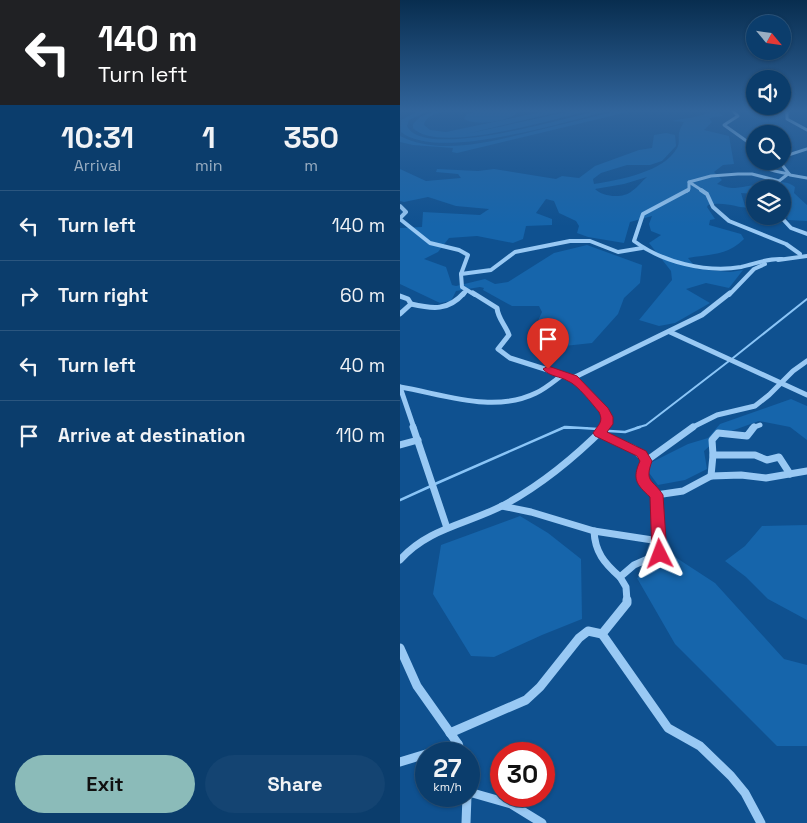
<!DOCTYPE html>
<style>
:root{--surface:#0b3d6c;--page:#144472;--text:#f1f3f6;--muted:#9aaec2;--line:#2b567f;--accent:#8bbbb9}
body{margin:0;font-family:"Space Grotesk",sans-serif;background:var(--page);color:var(--text);height:100vh;display:flex;flex-direction:column;font-size:19px;white-space:nowrap}
*{box-sizing:border-box;margin:0}
p{font-size:16px;color:var(--muted)}
.icon{flex:none;width:28px;height:28px;fill:none;stroke:currentColor;stroke-width:2;stroke-linecap:round;stroke-linejoin:round}
.map{position:relative;flex:1;overflow:hidden}
.panel{display:flex;flex-direction:column;background:var(--surface);width:400px}
.panel>*{flex:none}
.guide{background:#202124;color:#fff;overflow:hidden}
.needle{width:32px;rotate:119deg}
.fabs{position:absolute;left:346px;top:15px;display:grid;gap:10px}
.fabs a{display:grid;place-items:center;width:45px;height:45px;border-radius:50%;background:var(--surface);box-shadow:0 1px 4px #0004,0 0 0 1px var(--line);font-size:25px}
.speed{position:absolute;left:15px;top:742px;display:flex;gap:10px;font-size:25px;font-weight:700;text-align:center}
.speed>*{display:grid;place-content:center;width:65px;height:65px;border-radius:50%;background:var(--surface);box-shadow:0 1px 4px #0004,0 0 0 1px var(--line);line-height:1}
.speed small{font-size:12px;font-weight:400}
.speed .limit{border:8px solid #d22;background:#fff;color:#111}
.pin{position:absolute;display:grid;place-items:center;width:42px;height:42px;color:#fff;margin:-51px -21px;border-radius:50% 50% 50% 0;rotate:-45deg;box-shadow:0 0 5px #0007}
.pin .icon{rotate:45deg}
.me{position:absolute;width:55px;margin:-28px;rotate:357deg;stroke-linejoin:round;filter:drop-shadow(0 0 4px #0008)}
.turn{display:flex;align-items:center;gap:18px;height:105px;padding:0 15px;font-size:22px}
.turn .icon{width:65px;height:65px;stroke-width:2.5}
.turn b{display:block;font-size:35px;line-height:42px}
.eta{display:flex;justify-content:space-evenly;align-items:center;height:85px;text-align:center}
.eta b{font-size:30px;font-weight:600;line-height:35px}
.action{display:flex;gap:10px;margin-top:auto;padding:10px 15px}
.action a{flex:1;height:58px;border-radius:30px;background:var(--accent);color:#111;font-size:20px;font-weight:600;line-height:58px;text-align:center}
.action a+a{background:var(--page);color:var(--text)}
ul{padding:0;list-style:none}
li{display:flex;align-items:center;gap:15px;height:70px;padding:0 15px;border-top:1px solid var(--line)}
li div{flex:1}
li b{display:block;font-size:19px}
li em{font-style:normal}
main{display:flex;flex:1;min-height:0}
.map>svg:first-child{display:block}
.green{fill:#1665ab;fill-rule:evenodd}
.lines{fill:none;stroke-linecap:round;stroke-linejoin:round}
.stream-far1{stroke:#8ac5f7;stroke-width:2}
.stream{stroke:#8ac5f7;stroke-width:2.5}
.minor-far4{stroke:#99c9f4;stroke-width:3}
.minor-far3{stroke:#99c9f4;stroke-width:4}
.minor-far2{stroke:#99c9f4;stroke-width:5}
.minor-far1{stroke:#99c9f4;stroke-width:7}
.minor{stroke:#99c9f4;stroke-width:9}
.route{fill:#e11d48;stroke:#92132f}
</style>
<main>
<section class="panel">
<div class="guide">
<div class="turn"><svg class="icon" aria-label="left" viewBox="0 0 24 24"><path d="M17 20v-9H6M10 6l-5 5 5 5"/></svg><div><b>140 m</b>Turn left</div></div>
</div>
<div class="eta">
<div><b>10:31</b><p>Arrival</p></div>
<div><b>1</b><p>min</p></div>
<div><b>350</b><p>m</p></div>
</div>
<ul>
<li><svg class="icon" aria-label="left" viewBox="0 0 24 24"><path d="M17 20v-9H6M10 6l-5 5 5 5"/></svg><div><b>Turn left</b></div><em>140 m</em></li>
<li><svg class="icon" aria-label="right" viewBox="0 0 24 24"><path d="M7 20v-9h11M14 6l5 5-5 5"/></svg><div><b>Turn right</b></div><em>60 m</em></li>
<li><svg class="icon" aria-label="left" viewBox="0 0 24 24"><path d="M17 20v-9H6M10 6l-5 5 5 5"/></svg><div><b>Turn left</b></div><em>40 m</em></li>
<li><svg class="icon" aria-label="arrive" viewBox="0 0 24 24"><path d="M6 21V4h12l-3 4 3 4H6"/></svg><div><b>Arrive at destination</b></div><em>110 m</em></li>
</ul>
<div class="action"><a>Exit</a><a>Share</a></div>
</section>
<div class="map">
<svg width="407" height="823" viewBox="0 0 407 823">
<rect width="100%" height="100%" fill="#0f5190"/>
<g class="green">
<path d="M20 110H31L9 120 7 126C23 161 169 117 200 110H213C167 121 38 162 1 132V120Z"/>
<path d="M38 110H55C44 112 26 113 24 125L30 130 46 132 151 110H167L66 134 176 110H192C157 118 39 155 13 128V124L20 117Z"/>
<path d="M83 110H115L117 113C107 122 75 126 64 119L67 114Z"/>
<path d="M221 110H236L57 153 52 152 53 148 13 145 0 142V136C42 157 96 140 139 130 166 123 194 117 221 110Z"/>
<path d="M307 110H316L323 116 309 118 312 122 304 130 329 136 334 164 323 165 314 172 322 180 317 184C321 185 327 188 332 188 349 188 382 175 395 187L394 193 407 205V221L388 220 386 212 389 207 383 203 382 189H355V194L341 193 345 206 355 208C336 209 328 201 308 205L307 207 315 219 310 220 309 225 341 234 344 239C327 256 310 254 288 258L297 269 330 272 343 270 329 288 306 283 286 289 310 303 275 323 259 326 239 320 272 280 271 271 249 243 261 235 251 231 249 224 252 216 230 222 224 243 188 237 177 233 179 226 176 221 159 213 154 201 146 199 136 213 152 219V225L126 226 123 239 113 243 77 236 49 238 38 252 24 259 46 267 52 285 56 286 85 279 95 284 108 282 154 253 187 245 242 265 240 283 224 298 218 314 192 343 146 348 129 341 142 312 139 306H112L83 290 84 288 80 287 56 291 51 301 40 303 0 284V228L22 227 23 212 80 215 89 209 56 206 28 197 4 202 0 201V169L26 181 61 178 58 174 36 172 37 169 78 171 94 169 156 179 162 176 179 178 195 166 239 150 252 148 254 135 266 133 275 135 276 146 262 161 250 165H227L201 173 193 179 194 184C219 180 264 172 277 148 280 143 278 138 279 133 280 129 282 125 284 122L272 121C283 118 298 118 309 112ZM247 177C242 181 238 187 232 191 223 199 203 197 195 189L224 184Z"/>
<path d="M391 399 407 406V440L390 427 359 421 323 434 304 451 307 469 285 480 258 485 244 466 288 444 308 438 320 424Z"/>
<path d="M120 516 148 533 181 559 182 619 142 635 94 657 71 656 33 594 41 545Z"/>
<path d="M407 525V620L368 599 346 577 325 561 345 546 362 526Z"/>
<path d="M272 555 315 583 384 659 407 665V746H377L275 644 237 578Z"/>
</g>
<g class="lines">
<g class="stream-far1">
<path d="M333 358 407 299"/>
<path d="M162 428H187"/>
<path d="M236 428 246 425 329 361"/>
</g>
<g class="stream">
<path d="M166 427 198 429"/>
<path d="M209 431 225 432 240 427"/>
<path d="M35 484 165 427"/>
<path d="M0 500 31 486"/>
</g>
<g class="minor-far4">
<path d="M332 110 338 116 324 125 355 147"/>
<path d="M384 110 387 113V119L407 130"/>
<path d="M355 152 353 162C364 169 376 172 389 174"/>
<path d="M382 157 407 149"/>
<path d="M379 161 390 175 407 178"/>
<path d="M289 182 303 191"/>
<path d="M287 191 289 189V182L311 176 338 174H352L379 181 388 174"/>
</g>
<g class="minor-far3">
<path d="M288 190 243 214 234 241C262 262 306 273 341 267 355 264 367 258 382 259"/>
<path d="M301 190 307 194 313 207 329 221 386 244 400 254"/>
<path d="M0 206 6 212 0 218"/>
<path d="M380 216 391 228 407 234"/>
<path d="M0 219 30 243 59 250 68 255 61 274 62 287 75 295"/>
<path d="M378 260 407 256"/>
<path d="M61 274 91 270 115 252 170 241H190L218 252 242 248"/>
<path d="M63 295 66 291"/>
<path d="M329 295 354 269 365 264"/>
</g>
<g class="minor-far2">
<path d="M73 293 97 308C98 319 105 324 109 335L98 349 110 358 173 378 208 417 204 428"/>
<path d="M0 296 8 299 11 304C33 309 48 311 64 293"/>
<path d="M0 314 11 304"/>
<path d="M270 332 407 395"/>
<path d="M173 378 302 315 330 293"/>
<path d="M0 387C43 394 93 414 136 393 145 389 153 382 161 376"/>
<path d="M0 387 14 428"/>
<path d="M291 428 317 415 355 406 369 395 393 371 407 361"/>
<path d="M352 428 360 425"/>
</g>
<g class="minor-far1">
<path d="M13 427 47 528"/>
<path d="M199 433 234 449 246 461C240 476 244 485 256 495L283 491 311 476 341 475 366 478 407 471"/>
<path d="M0 445 18 440"/>
<path d="M313 455 312 440 318 433 347 436 354 427"/>
<path d="M246 461 293 427"/>
<path d="M311 476 313 455H355L367 460 379 457 390 474"/>
<path d="M102 506 131 512 194 531 259 541"/>
<path d="M194 531C195 552 204 563 220 577"/>
<path d="M0 560C28 528 68 524 104 505 141 485 176 456 205 427"/>
<path d="M227 601 226 587 220 577 234 565 259 554 256 495"/>
</g>
<g class="minor">
<path d="M227 600V603L202 634 268 728 300 746 331 776 345 793 361 823"/>
<path d="M0 648 17 686 58 744 62 754"/>
<path d="M50 733 126 700 140 687 179 638 188 631 202 634"/>
<path d="M27 754 58 744"/>
<path d="M0 762 26 754"/>
<path d="M69 792 111 804 142 823"/>
<path d="M66 823 67 796"/>
</g>
</g>
<linearGradient id="sky" x2="0" y2="1"><stop stop-color="#082d4f"/><stop offset="0.49" stop-color="#31659c"/><stop offset="1" stop-color="#31659c" stop-opacity="0"/></linearGradient>
<rect width="407" height="226" fill="url(#sky)"/>
<path class="route" d="M148 366 177 376 208 408 213 417V424L207 432 246 451 252 461C244 483 253 479 263 495L267 554 265 558 260 560 254 558 252 554 250 497C236 484 232 479 240 461L237 456 195 436 193 433C198 425 204 422 199 412 192 404 178 385 168 381 160 376 150 377 143 369Z"/>
</svg>
<div class="fabs">
<a><svg class="needle" viewBox="-14 -14 28 28"><path d="M0-13l5 13h-10z" fill="#e53935"/><path d="M0 13l5-13h-10z" fill="#9aaec2"/></svg></a>
<a><svg class="icon" aria-label="sound" viewBox="0 0 24 24"><path d="M4 9h4l5-4v14l-5-4H4zM17 9q2 3 0 6"/></svg></a>
<a><svg class="icon" aria-label="search" viewBox="0 0 24 24"><circle cx="10" cy="10" r="6"/><path d="M15 15l6 6"/></svg></a>
<a><svg class="icon" aria-label="layers" viewBox="0 0 24 24"><path d="M12 4l9 5-9 5-9-5zM3 14l9 5 9-5"/></svg></a>
</div>
<div class="speed"><div>27<small>km/h</small></div><div class="limit">30</div></div>
<div class="pin" style="left:148px;top:369px;background:#d93025"><svg class="icon" aria-label="arrive" viewBox="0 0 24 24"><path d="M6 21V4h12l-3 4 3 4H6"/></svg></div>
<svg class="me" style="left:260px;top:554px" viewBox="-20 -20 40 40"><path d="M0-17L14 15 0 8-14 15z" fill="#e11d48" stroke="#fff" stroke-width="4"/></svg>
</div>
</main>
